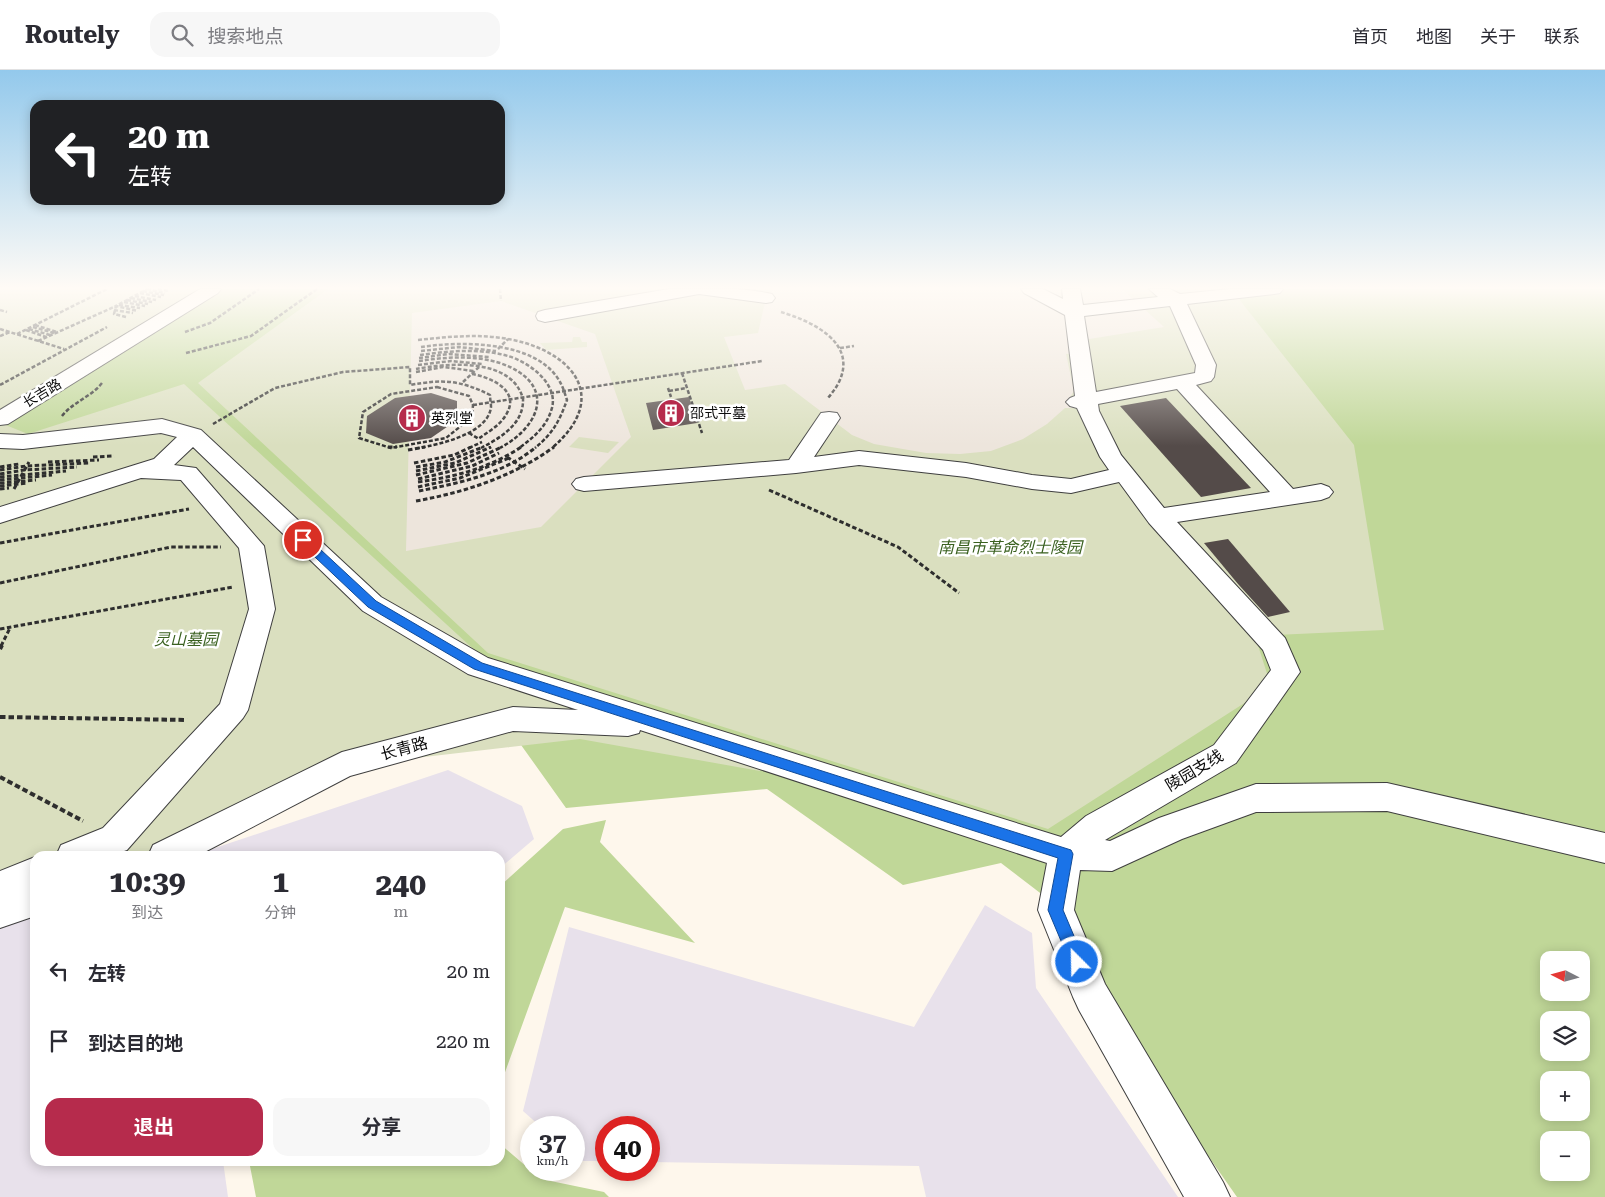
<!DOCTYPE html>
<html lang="zh">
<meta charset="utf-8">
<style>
:root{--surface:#fff;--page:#f7f7f7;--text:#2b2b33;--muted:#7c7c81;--line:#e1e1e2;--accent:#b62b4c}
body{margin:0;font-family:"Roboto Serif","Noto Sans SC",serif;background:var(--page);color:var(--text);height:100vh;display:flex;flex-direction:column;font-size:19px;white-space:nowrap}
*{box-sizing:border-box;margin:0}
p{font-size:16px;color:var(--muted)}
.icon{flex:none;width:28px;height:28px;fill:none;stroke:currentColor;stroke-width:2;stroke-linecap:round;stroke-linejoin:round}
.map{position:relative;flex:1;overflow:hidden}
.details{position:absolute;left:30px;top:781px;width:475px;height:315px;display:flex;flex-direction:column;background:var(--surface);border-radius:15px;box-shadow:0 2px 12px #0003}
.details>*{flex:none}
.hud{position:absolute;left:30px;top:30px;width:475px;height:105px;border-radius:15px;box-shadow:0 2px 12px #0003;background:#202124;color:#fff;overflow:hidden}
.needle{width:32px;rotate:276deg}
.fabs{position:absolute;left:1540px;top:881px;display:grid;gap:10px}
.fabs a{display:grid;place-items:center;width:50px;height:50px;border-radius:10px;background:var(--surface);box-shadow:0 2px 12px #0003;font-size:25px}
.speed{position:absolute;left:520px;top:1046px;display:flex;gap:10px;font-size:25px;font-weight:700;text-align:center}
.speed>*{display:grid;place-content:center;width:65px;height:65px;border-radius:50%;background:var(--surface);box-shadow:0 2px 12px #0003;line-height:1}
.speed small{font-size:12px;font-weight:400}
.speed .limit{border:8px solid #d22;background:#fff;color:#111}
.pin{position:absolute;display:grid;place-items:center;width:42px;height:42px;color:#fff;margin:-21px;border:2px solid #fff;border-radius:50%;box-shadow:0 1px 5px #0007}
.me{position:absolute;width:55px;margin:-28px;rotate:337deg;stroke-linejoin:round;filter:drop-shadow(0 0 4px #0008)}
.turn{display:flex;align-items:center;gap:18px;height:105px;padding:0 15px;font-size:22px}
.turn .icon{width:65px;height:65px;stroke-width:2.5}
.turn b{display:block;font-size:35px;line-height:42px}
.eta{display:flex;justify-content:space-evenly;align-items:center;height:85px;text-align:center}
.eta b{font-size:30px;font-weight:700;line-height:35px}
.button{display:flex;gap:10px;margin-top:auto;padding:10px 15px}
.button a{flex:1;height:58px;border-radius:15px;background:var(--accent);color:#fff;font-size:20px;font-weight:700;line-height:58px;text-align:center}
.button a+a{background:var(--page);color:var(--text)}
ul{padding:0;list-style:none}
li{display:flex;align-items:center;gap:15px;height:70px;padding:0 15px}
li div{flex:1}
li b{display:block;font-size:19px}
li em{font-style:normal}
header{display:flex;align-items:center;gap:30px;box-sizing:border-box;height:70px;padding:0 25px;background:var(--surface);border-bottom:1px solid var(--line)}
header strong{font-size:24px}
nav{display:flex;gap:28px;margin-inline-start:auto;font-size:18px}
.search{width:350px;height:45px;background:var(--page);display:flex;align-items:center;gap:12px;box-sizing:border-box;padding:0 18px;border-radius:15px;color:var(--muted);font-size:19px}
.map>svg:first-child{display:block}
.industrial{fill:#e8e1eb}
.forest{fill:#c0d798;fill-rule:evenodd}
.cemetery{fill:#dadfbf}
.plaza{fill:#ede5dc;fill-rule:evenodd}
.building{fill:#544b49}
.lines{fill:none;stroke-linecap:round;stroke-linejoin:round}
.minor-casing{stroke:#3f3f3f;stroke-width:2}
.path-far2{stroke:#2e2e2e;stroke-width:2.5;stroke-dasharray:4 2;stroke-linecap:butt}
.path-far1{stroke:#2e2e2e;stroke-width:3;stroke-dasharray:4.5 2.5;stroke-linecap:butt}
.path{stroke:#2e2e2e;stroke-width:4;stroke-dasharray:5.5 3;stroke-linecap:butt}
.minor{fill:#fff;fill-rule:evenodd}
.route{fill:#1a73e8;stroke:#114b97}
.labels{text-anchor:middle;stroke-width:5;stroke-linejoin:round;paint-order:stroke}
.far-street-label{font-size:14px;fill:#0c0c0c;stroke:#fff}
.far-poi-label{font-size:14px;fill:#0c0c0c;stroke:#fff;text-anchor:start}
.park-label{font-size:16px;font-style:italic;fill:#3a6120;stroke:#fff}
.street-label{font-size:16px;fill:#0c0c0c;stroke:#fff}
</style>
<header>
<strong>Routely</strong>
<div class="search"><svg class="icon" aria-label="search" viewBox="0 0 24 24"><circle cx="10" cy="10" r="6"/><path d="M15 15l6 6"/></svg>搜索地点</div>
<nav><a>首页</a><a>地图</a><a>关于</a><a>联系</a></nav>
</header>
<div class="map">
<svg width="1605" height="1127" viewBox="0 0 1605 1127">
<rect width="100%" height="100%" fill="#fef7ec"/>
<g class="industrial">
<path d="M448 700 522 736 534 769 500 798V786H191Z"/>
<path d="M985 835 1032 863 1036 918 1178 1127H926L919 1096 649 1092V1058H606V1091H576L574 1089V1058L541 1057 523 1041 569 857 914 957Z"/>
<path d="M35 839V1091H223L228 1127H0V853Z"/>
</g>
<g class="forest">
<path d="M199 219H1605V1127H1237L1114 952 1048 829 1001 793 903 815 767 719 566 738 489 630 0 389V322ZM1549 890H1581V922H1549ZM1549 950H1581V982H1549ZM1549 1010H1581V1042H1549ZM1549 1070H1581V1102H1549Z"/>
<path d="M606 750 600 772 695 873 565 837 500 1016V816L563 759Z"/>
<path d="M500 1074 541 1109 604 1122 609 1127H256L249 1091H500Z"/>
</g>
<g class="cemetery">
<path d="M0 219H221L3 354 28 364 184 314 481 586 772 679 760 701 580 669 347 696 169 786H35V836L0 848Z"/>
<path d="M328 219H1231L1354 375 1384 560 1255 566 1271 616 1048 759 488 583 198 313Z"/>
</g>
<g class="plaza">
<path d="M773 219H1122L1164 257 1083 270V283L1066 284 1074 321 1070 327 1077 326 1078 338H1065L1047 354 1023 369 991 381 960 384 926 383 874 374 852 365 785 314 745 320 724 267 758 263 766 228Z"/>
<path d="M501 231 595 264 631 367 541 457 406 481 412 243ZM573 267H580L582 272H587V277L546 280 540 273 572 272ZM579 367 619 372 608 383 569 377Z"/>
</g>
<g class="building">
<path d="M431 323 457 331V350L431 368 393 374 366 363 367 346 395 328Z"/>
<path d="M689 327 697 353 653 360 646 333Z"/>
<path d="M1166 328 1251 418 1201 427 1120 336Z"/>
<path d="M1228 469 1290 542 1268 547 1238 514 1204 473Z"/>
</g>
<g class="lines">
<g class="minor-casing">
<g id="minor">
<path d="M200 219H221L218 223 8 354 0 355V340Z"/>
<path d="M669 219C703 219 739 216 772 224L775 228 772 232 766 233 699 224 545 252 538 250 536 246 538 242 545 240Z"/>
<path d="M1021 219H1043L1063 229 1062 219H1080L1083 235 1158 227 1149 219H1170L1180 224 1230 219H1283L1280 223 1274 224 1187 234 1216 295 1214 307 1211 311 1196 315 1293 419 1321 414 1329 417 1333 422 1329 427 1321 430 1177 452 1285 568 1300 602 1236 693 1105 770 1110 771 1159 748 1256 714 1387 713 1605 763V793L1387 741 1256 742 1182 769 1112 801 1080 800 1074 840 1105 914 1223 1112 1230 1127H1184L1079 940 1073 927 1038 840 1047 793 640 660 639 663 628 666 513 661 350 706 197 786H148L153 775 342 682 513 637 578 640 468 604 363 541 193 377 174 395 196 398 264 476 275 539 248 640 243 648 127 780 110 786H56L61 775 103 758 220 634 249 539 239 478 181 410 141 408 0 453V437L154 389 177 367 161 363 23 379 0 378V364L23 365 162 349 201 360 381 527 488 588 1061 767 1086 746 1214 675 1271 600 1263 580 1149 453 1119 412 1071 423 1032 419 966 407 859 395 796 403 584 421 576 419 572 414 576 409 584 407 789 390 821 343 829 342 837 343 840 348 814 387 859 381 966 393 1032 405 1071 409 1109 400 1100 387 1077 338 1070 336 1066 332 1070 328 1075 326 1065 245 1024 223ZM1170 236 1196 295 1195 303 1096 322 1084 246ZM1177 319 1270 422 1164 438 1121 385 1099 341 1098 334Z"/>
<path d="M35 787V846L0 858V801Z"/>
</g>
</g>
<g class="path-far2">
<path d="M147 219 165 223"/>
<path d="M158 219 169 221"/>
<path d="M500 219 501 231"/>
<path d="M143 221 164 225"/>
<path d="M140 223 161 227"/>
<path d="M135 226 156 230"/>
<path d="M131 228 152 232"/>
<path d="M127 230 148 234"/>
<path d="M124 232 145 236"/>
<path d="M119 235 140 238"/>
<path d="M0 240 7 242"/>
<path d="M114 240 133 243"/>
<path d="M781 242C811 251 858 272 839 312 836 318 832 323 828 328"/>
<path d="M126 247 114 244 116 236 147 219"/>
<path d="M35 255 57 262"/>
<path d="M33 257 54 263"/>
<path d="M0 259 64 279"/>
<path d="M29 259 50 265"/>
<path d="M26 260 46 267"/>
<path d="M185 262 210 253 259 219"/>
<path d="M17 264 107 219"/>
<path d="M0 266 10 262"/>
<path d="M418 270C446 267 474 264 502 268 567 277 615 324 552 378"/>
<path d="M38 271 116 236 138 241"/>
<path d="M421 277C461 271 537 270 560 312 563 317 565 324 567 330 559 352 553 363 535 378"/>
<path d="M840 278 854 276"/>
<path d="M498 279 508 269"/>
<path d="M421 281 459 277 496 281"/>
<path d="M186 283 251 266 317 219"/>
<path d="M420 285C449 281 480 278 508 286 529 292 561 315 551 341 546 357 532 369 519 378"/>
<path d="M419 288 449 284 489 287"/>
<path d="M419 291C445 287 474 285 500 293 555 312 544 354 500 378"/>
<path d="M418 295 451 291 482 294"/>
<path d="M416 299C448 293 512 287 523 329 524 354 500 368 481 378"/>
<path d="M416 302 443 297 474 301"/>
<path d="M682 303 702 363"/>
<path d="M472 304C490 307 520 320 507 343 501 355 488 362 478 369"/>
<path d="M463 312 479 297"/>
<path d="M0 315 107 257"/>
<path d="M437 317 469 326 473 335 472 347 446 368 391 378 359 368 363 342 391 324Z"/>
<path d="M668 318 671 327"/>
<path d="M669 321 686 318"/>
<path d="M473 335 762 291"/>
<path d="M62 346C73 332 91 327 102 313"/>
<path d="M213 354 275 318 343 302 410 297V315C443 309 460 310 490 325 490 329 491 333 491 337 488 364 440 374 419 378"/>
<path d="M469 363 479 369"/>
<path d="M469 378 482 372"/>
<path d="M489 378 491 377"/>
</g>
<g class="path-far1">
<path d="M388 377H397"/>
<path d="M408 380 425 377"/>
<path d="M93 387 114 386"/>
<path d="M507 387 525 399"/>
<path d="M48 392 99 390"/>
<path d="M414 393 454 385 471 377"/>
<path d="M0 397 19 394"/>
<path d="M416 397 445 392 483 377"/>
<path d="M0 400 26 396 89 393"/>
<path d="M416 401 455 393 491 377"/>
<path d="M0 404 24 400 77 397"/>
<path d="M416 405 467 393 502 377"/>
<path d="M0 407 66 401"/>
<path d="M418 409 472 396 499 383"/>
<path d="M0 410 52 405"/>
<path d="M418 412C454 407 490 398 521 377"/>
<path d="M0 413 36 410"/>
<path d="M0 416 27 413"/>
<path d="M418 417 460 408 509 388"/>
<path d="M0 419 9 418"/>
<path d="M14 419 29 392"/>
<path d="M769 420 898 477 959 523"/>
<path d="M419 421C459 413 504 404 536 377"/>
<path d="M416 431C466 422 512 407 554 377"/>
<path d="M0 473 189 439"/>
<path d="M0 513 171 477H221"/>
<path d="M0 559 233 517"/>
<path d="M1 576 10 558"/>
</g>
<g class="path">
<path d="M0 579 2 575"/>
<path d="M0 647 187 650"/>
<path d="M0 707 83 751"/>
</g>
<use href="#minor" class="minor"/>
</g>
<linearGradient id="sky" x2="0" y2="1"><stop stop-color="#93c9ec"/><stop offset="0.58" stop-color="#fffbf6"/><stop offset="1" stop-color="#fffbf6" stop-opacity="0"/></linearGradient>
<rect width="1605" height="376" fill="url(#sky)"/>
<path class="route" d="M303 466 307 467 376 531 482 593 1071 780 1073 784 1063 840 1085 892 1083 897 1077 900 1072 897 1048 840 1058 788 474 599 368 537 299 472 298 470Z"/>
<defs>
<g id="building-disc" transform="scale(1.4375)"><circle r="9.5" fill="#b62b4c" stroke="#fff"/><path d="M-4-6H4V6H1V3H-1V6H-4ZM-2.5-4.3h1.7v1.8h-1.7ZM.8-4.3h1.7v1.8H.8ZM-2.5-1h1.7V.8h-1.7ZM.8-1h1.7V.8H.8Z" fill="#fff"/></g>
</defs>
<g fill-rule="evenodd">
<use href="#building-disc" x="671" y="343"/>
<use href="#building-disc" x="412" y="348"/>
</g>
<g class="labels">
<g class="far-street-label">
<text transform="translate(42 323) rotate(-31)" y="5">长吉路</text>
</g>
<g class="far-poi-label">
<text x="690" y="348">邵式平墓</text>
<text x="431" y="353">英烈堂</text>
</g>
<g class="park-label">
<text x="1010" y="483">南昌市革命烈士陵园</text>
<text x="186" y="575">灵山墓园</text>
</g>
<g class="street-label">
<text transform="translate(404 678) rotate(-15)" y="6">长青路</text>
<text transform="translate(1194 700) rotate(-31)" y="6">陵园支线</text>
</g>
</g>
</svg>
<div class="fabs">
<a><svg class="needle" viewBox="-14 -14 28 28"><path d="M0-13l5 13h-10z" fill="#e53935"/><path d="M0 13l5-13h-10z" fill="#7c7c81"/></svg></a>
<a><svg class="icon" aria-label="layers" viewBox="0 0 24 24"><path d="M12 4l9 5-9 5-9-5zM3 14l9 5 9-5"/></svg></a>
<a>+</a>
<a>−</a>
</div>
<div class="speed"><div>37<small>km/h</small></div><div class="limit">40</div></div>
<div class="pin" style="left:303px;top:470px;background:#d93025"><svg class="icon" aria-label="arrive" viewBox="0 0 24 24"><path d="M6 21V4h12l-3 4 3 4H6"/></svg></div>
<svg class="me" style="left:1077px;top:892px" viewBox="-20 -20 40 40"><circle r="17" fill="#1a73e8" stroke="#fff" stroke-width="3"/><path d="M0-11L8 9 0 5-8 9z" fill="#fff"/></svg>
<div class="hud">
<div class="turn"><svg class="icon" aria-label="left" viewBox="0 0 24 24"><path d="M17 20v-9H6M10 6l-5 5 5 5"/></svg><div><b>20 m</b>左转</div></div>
</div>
<section class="details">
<div class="eta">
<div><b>10:39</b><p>到达</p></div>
<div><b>1</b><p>分钟</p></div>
<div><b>240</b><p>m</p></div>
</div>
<ul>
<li><svg class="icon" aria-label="left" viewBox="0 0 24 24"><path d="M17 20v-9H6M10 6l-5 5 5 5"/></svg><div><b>左转</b></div><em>20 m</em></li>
<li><svg class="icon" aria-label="arrive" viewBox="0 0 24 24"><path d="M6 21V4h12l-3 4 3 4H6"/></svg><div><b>到达目的地</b></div><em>220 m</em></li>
</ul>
<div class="button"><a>退出</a><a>分享</a></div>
</section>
</div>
